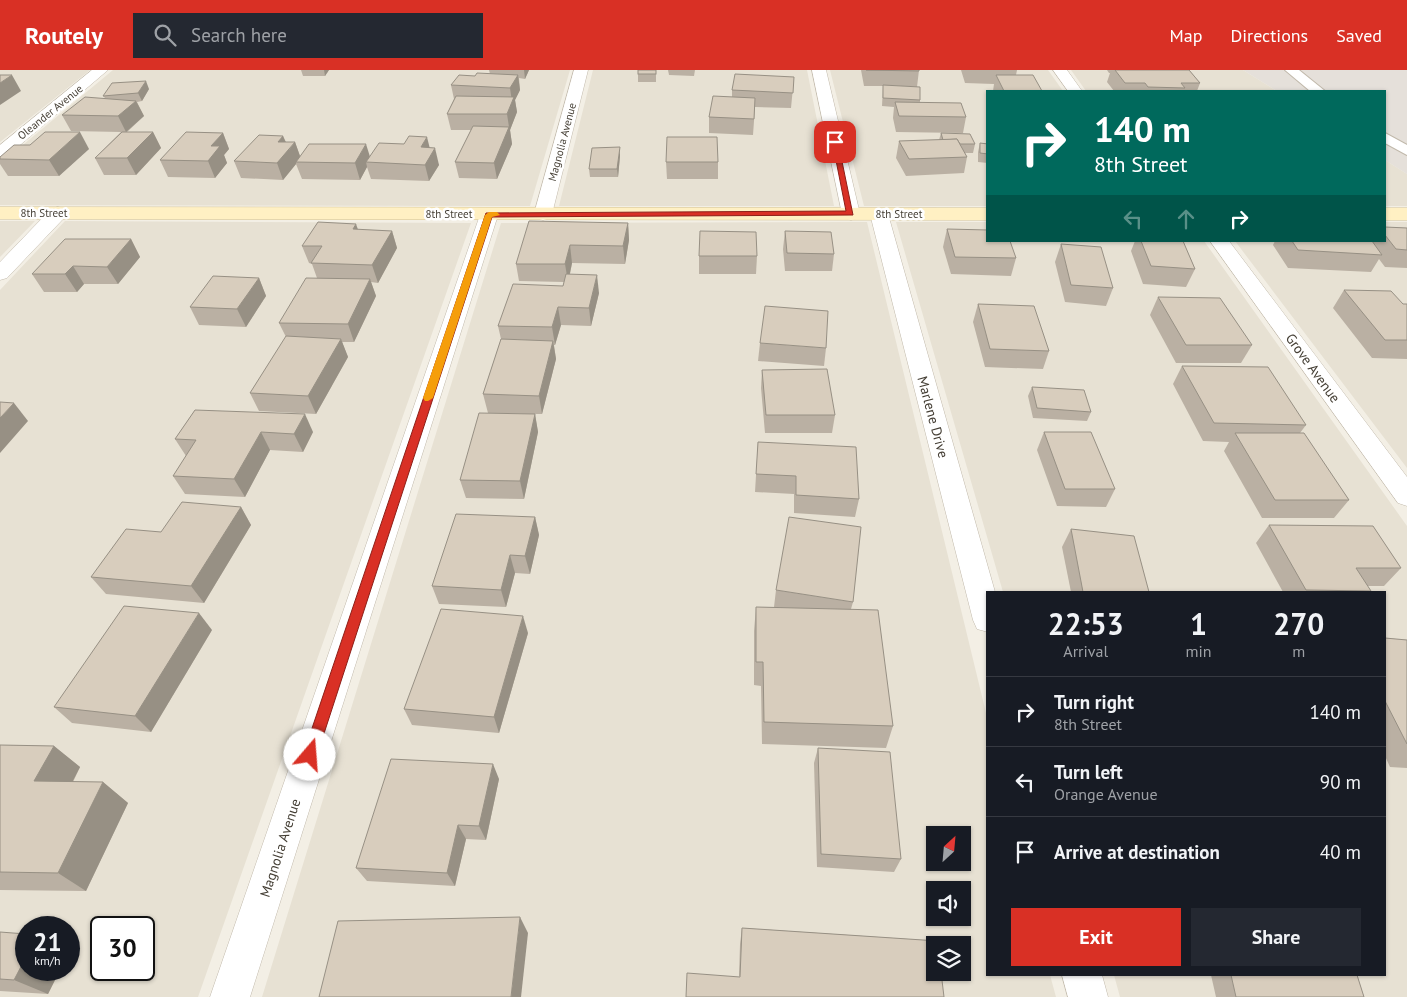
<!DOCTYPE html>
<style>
:root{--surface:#171b24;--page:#242831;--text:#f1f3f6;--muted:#9ea1a6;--line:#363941;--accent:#d93025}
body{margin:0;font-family:"PT Sans",sans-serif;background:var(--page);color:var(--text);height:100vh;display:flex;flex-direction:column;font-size:19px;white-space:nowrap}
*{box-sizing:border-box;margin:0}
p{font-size:16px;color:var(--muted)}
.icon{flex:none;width:28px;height:28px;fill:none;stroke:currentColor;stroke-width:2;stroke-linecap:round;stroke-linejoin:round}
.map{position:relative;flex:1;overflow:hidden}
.drawer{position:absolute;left:986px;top:521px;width:400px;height:385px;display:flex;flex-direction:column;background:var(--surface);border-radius:0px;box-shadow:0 1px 4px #0004}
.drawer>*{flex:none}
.hud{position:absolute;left:986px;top:20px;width:400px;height:152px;border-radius:0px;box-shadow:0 1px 4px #0004;background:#00695c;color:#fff;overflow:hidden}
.needle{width:32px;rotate:26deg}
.buttons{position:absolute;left:926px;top:756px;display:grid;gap:10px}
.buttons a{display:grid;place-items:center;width:45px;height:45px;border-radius:0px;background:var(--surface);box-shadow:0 1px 4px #0004;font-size:25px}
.speed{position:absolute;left:15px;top:846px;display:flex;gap:10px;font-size:25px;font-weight:700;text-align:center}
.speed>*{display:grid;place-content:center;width:65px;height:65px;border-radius:50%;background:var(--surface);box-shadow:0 1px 4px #0004;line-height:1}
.speed small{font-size:12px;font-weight:400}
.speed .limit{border:2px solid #111;border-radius:8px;background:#fff;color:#111}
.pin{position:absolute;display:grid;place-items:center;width:42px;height:42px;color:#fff;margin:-21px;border-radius:10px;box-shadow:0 2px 8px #0006}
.me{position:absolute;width:55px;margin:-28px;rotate:18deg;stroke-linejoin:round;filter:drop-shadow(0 0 4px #0008)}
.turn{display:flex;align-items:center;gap:18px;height:105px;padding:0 25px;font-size:22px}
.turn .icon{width:65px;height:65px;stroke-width:2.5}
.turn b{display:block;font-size:35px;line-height:42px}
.lanes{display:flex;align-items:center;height:48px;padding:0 25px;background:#0003;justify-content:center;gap:25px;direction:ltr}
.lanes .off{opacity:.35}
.eta{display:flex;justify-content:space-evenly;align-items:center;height:85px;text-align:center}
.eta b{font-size:30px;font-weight:700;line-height:35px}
.button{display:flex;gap:10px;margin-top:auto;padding:10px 25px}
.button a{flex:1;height:58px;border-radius:0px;background:var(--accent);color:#fff;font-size:20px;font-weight:700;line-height:58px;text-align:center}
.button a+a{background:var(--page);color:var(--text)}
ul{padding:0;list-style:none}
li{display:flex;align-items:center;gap:15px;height:70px;padding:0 25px;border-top:1px solid var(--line)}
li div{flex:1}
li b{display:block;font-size:19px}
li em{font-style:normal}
header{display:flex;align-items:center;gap:30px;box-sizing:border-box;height:70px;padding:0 25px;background:var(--accent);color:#fff}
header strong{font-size:24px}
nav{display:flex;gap:28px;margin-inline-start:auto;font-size:18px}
.search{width:350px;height:45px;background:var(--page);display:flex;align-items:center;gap:12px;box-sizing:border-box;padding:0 18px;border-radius:0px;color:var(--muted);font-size:19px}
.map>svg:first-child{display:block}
.residential{fill:#e7e1d3;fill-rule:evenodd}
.industrial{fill:#e5e0da}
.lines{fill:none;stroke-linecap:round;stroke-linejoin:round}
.lane-casing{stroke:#c1b9ab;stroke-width:2}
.street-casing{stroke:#c1b9ab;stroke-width:1}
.secondary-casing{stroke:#d4c394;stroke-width:1}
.lane{fill:#fff;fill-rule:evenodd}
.street{fill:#fff;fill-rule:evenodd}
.secondary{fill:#fff0c3;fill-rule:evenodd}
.wall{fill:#bab0a3}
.shaded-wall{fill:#979084}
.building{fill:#d8cdbd;stroke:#979084}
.route{fill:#d93025;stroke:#8d1f18}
.slow{fill:#f59e0b}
.labels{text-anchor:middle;stroke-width:5;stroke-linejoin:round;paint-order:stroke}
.far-street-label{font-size:11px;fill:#453f35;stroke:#fff}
.street-label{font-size:14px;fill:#453f35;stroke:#fff}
</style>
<header>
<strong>Routely</strong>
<div class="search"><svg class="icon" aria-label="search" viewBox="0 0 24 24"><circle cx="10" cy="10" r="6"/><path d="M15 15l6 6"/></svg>Search here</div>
<nav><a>Map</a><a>Directions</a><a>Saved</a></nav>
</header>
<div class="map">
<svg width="1407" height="927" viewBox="0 0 1407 927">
<rect width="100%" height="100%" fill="#f3efe5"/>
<g class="residential">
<path d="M0 0H90L0 72Z"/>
<path d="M113 0H570L530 136 0 135V94Z"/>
<path d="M593 0H807L834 136H559Z"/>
<path d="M830 0H1048L1063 21H988L987 136H864Z"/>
<path d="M1071 0H1243L1277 21H1086Z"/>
<path d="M1385 90 1407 104V136H1385Z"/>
<path d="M0 151H35L0 187Z"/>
<path d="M65 151 471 153 198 927H0V220ZM26 858H69V900H26ZM101 858H144V900H101Z"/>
<path d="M867 152 987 647 988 905H1050L1056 927H262L501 153ZM935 765H962V792H935ZM935 820H962V848H935ZM935 875H962V902H935Z"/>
<path d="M896 152H987L988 171H1204L1407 456V927H1120L1114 905H1385V522H1003Z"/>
<path d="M1385 152H1407V398L1235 171H1385Z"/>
</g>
<path class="industrial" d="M1243 0H1407V104L1385 90V21H1277Z"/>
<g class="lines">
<g class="lane-casing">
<g id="lane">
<path d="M1285 0H1299L1325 21H1310Z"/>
<path d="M1385 63 1407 75V85L1385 73Z"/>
</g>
</g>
<g class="street-casing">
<g id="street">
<path d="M92 0H108L6 87 0 88V75Z"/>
<path d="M574 0H588L552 144 550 148 543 150 536 148 534 144Z"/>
<path d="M812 0H826L860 144 858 148 851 150 844 148 842 144Z"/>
<path d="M1053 0H1067L1082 21H1068Z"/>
<path d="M58 137 65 139 67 143 65 147 7 208 0 210V192L51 139Z"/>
<path d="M879 138 886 140 888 144 995 522H988V562L977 559 973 550 870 144 872 140Z"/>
<path d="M489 139 496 141 498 145 250 927H210L480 145 482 141Z"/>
<path d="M1210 171H1229L1407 407V436L1398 433Z"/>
<path d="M1062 905H1102L1108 927H1068Z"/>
</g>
</g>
<g class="secondary-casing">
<g id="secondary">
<path d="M0 137 988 138V150L0 149Z"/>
<rect x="1385" y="138" width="22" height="12"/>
</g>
</g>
<use href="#lane" class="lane"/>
<use href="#street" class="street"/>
<use href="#secondary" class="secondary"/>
</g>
<g class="wall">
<path d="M301 0H329L325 6H303Z"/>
<path d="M489 0H529L525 9 519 8 520 20 515 30 517 42 510 60 512 74 497 109 459 108 455 92 471 60H451L447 44 454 29 451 15 475 6 490 4Z"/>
<rect x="638" y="0" width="18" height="12"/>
<path d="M668 0H695L694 6 669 5Z"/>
<path d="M861 0H919L917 17 903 16 920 30V32L966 47 963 63 896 62 893 48 894 37 882 36 883 16H864Z"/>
<path d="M961 0H1017L1016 5 1042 21H993L994 14 965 13Z"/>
<path d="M1107 0H1189L1200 13 1197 21H1114L1107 12 1110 3H1109Z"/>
<path d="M794 7 791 38 755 37 753 65 709 63V47L732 27V20Z"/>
<path d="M149 19 142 31 137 32 144 46 127 62H153L161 78 136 105H104L95 88 121 62 71 61 62 45 105 28 103 26Z"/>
<path d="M223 63 229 79 224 85 227 93 215 108 168 107 160 90Z"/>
<path d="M941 63 975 74 973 83H965L967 87 964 103 906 106 896 88 899 71 939 70Z"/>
<path d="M283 66 286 72H295L300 86 370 87 430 78 439 95 429 111 371 109 367 97 360 110 302 109 296 94 283 110 241 108 234 91Z"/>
<path d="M980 73 988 74V93L978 92V82Z"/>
<path d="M89 79 59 106H8L0 94V87Z"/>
<path d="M620 86 618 107H590L589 99Z"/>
<path d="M666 92H718V109H667Z"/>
<path d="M628 153 629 170 625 194 572 193 570 204 599 223 591 256 561 255 555 275H554L556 289 542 344H535L538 362 524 429 466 428 460 410 525 344 488 343 483 324 501 269 498 256 563 216 564 212 519 211 516 194Z"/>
<path d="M1385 157 1407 158V198L1385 197 1379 189 1371 202 1288 198 1273 175 1275 171H1385Z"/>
<path d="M947 159 1016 188 1011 206 951 204 943 177Z"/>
<path d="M358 160 392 161 397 178 378 213 371 212 376 226 354 272H342L348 287 316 344 259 341 250 323 286 267 279 253 317 208 312 194 309 193 302 176Z"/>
<path d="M785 161 834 184 832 201H785L783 179Z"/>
<path d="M131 169 140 187 118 214H84L77 222H44L32 204Z"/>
<path d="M1135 171H1183L1195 199 1186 217 1143 214 1131 181Z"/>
<path d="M1061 174 1113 218 1106 236 1065 232 1055 192Z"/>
<path d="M699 186H757L756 204H699Z"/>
<path d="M259 208 266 226 246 257 199 255 190 237Z"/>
<path d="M1344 220 1403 234H1407V289L1372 288 1333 238Z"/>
<path d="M1158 227 1252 275 1241 293H1176L1150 245Z"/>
<path d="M978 234 1049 281 1043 299 985 297 973 252Z"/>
<path d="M760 273 826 278 824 296 758 291Z"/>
<path d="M1182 296 1306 355 1300 363 1349 430 1334 448H1262L1224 381 1229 372 1203 371 1173 314Z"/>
<path d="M762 300 835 345 832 363H765L761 318Z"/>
<path d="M1032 317 1091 342 1087 351 1033 348 1028 326Z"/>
<path d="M195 340 313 362 303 382 270 380 245 427 185 424 173 406 186 386 175 369Z"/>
<path d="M1044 362 1115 419 1106 437 1057 436 1037 380Z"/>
<path d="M758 372 859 429 855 447 794 443V424L755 422Z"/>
<path d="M241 437 251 455 204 533 106 524 91 507 161 462Z"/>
<path d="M535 447 539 465 530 504 515 503 506 537 439 534 432 516Z"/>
<path d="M1269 455 1401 498 1384 516H1367L1371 521 1369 522H1283L1256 473Z"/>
<path d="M1071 459 1149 522H1071L1062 477Z"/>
<path d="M776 520 853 532 851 539 893 656 886 678 762 674 761 616 754 615V561L756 537H774Z"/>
<path d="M212 560 151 662 72 653 54 637Z"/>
<path d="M528 563 499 663 412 655 404 639Z"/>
<path d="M1385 568 1407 570V698L1390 697 1385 686Z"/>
<path d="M0 675 54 676 80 697 73 712H103L128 733 86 821 0 820Z"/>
<path d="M818 678 901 789 894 802 817 797 814 693Z"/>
<path d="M499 709 486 770 466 769 455 816 367 811 356 798Z"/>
<path d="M742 858 938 871 739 906 740 874Z"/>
<path d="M0 862 26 900H60L48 924 0 921Z"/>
<path d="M1211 905H1357L1364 927H1216Z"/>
</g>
<g class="shaded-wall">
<path d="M324 0H329L325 6Z"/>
<path d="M524 0H529L525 9Z"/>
<path d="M12 5 21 21 0 35V13Z"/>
<path d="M518 5 520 20 515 30 517 42 510 60 512 74 497 109 494 93 509 57 507 44 512 32 510 18Z"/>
<path d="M146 11 149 19 142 31 138 23Z"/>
<path d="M136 31 144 46 126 62 118 46Z"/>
<path d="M80 62 89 79 59 106 49 90Z"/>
<path d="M153 62 161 78 136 105 127 88Z"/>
<path d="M223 63 229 79 224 85 227 93 215 108 208 91 211 76Z"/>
<path d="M283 66 289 80 295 72 301 89 296 92V94L283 110 277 93 278 72Z"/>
<path d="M427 67 431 83 421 77Z"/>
<path d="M366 74 371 90 366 92 367 97 360 110 355 93Z"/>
<path d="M620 77V86L618 107 617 99Z"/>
<path d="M435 78 439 95 429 111 425 95Z"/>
<path d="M628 153 629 170 625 194 623 176Z"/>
<path d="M356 154 362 171 353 159Z"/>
<path d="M392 161 397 178 378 213 372 195Z"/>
<path d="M131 169 140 187 118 214 107 197Z"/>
<path d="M570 175 572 193 568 212 565 194Z"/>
<path d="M73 196 84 214 77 222 65 204Z"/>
<path d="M597 205 599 223 591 256 589 238Z"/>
<path d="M259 208 266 226 246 257 237 239Z"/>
<path d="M370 209 376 226 354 272 348 254Z"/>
<path d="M558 237 561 255 555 275 552 257Z"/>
<path d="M341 269 348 287 316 344 308 326Z"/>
<path d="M553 271 556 289 542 344 539 326Z"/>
<path d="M14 333 28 351 0 383V348Z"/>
<path d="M305 344 313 362 303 382 294 364Z"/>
<path d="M535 344 538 362 524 429 520 411Z"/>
<path d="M261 362 270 380 245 427 234 409Z"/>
<path d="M241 437 251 455 204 533 191 516Z"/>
<path d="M535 447 539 465 530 504 525 486Z"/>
<path d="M510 485 515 503 506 537 501 520Z"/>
<path d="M199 543 212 560 151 662 135 646Z"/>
<path d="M523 546 528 563 499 663 494 647Z"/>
<path d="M54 676 80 697 62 732 34 711Z"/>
<path d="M493 694 499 709 486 770 479 756Z"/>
<path d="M103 712 128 733 86 821 58 803Z"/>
<path d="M458 755 466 769 455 816 447 803Z"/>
<path d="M520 847 528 863 521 927H511Z"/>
<path d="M26 887V900H60L48 924 14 910Z"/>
</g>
<g class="building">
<rect x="638" y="0" width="18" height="4"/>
<path d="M866 0H919V1Z"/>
<path d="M1115 0H1189L1200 13H1181L1185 18 1148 17 1145 13H1125Z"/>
<path d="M477 3 518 5 510 18 451 15 459 5 475 6Z"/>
<path d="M735 4 794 7 793 23 732 20Z"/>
<path d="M0 5H12L0 13Z"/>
<path d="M996 5H1033L1042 21H1004Z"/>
<path d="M146 11 138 23 103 26 112 13Z"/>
<path d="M883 15 920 17V30L883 28Z"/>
<path d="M456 26 514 27 507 44H447Z"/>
<path d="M713 26 755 28 754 49 709 47Z"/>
<path d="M85 27 136 31 118 46 62 45Z"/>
<path d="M895 32 961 33 966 47 899 46Z"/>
<path d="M473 56 509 57 494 93 455 92Z"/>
<path d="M45 62H80L49 90 0 89V87L14 75H30Z"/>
<path d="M122 62H153L127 88H95Z"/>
<path d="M186 62 223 63 211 76H220L208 91 160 90Z"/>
<path d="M941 63 970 64 975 74H960L957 69 943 70Z"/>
<path d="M259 65 283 66 278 72H295L277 93 234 91Z"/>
<path d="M409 66 427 67 421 77 435 78 425 95 366 92 379 73 404 74Z"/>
<path d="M667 67H717L718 92H666Z"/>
<path d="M957 69 967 87 909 89 899 71Z"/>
<path d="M980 73 988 74V84L980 83Z"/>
<path d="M309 74H366L355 93 296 92Z"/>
<path d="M620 77 617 99H589L592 78Z"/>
<path d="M529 151 628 153 623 176 570 175 565 194H516Z"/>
<path d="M318 152 356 154 353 159 392 161 372 195 311 193 322 176H302Z"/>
<path d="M1385 157 1407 158V180L1396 179 1385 165Z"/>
<path d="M947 159 988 160V171H1010L1016 188 955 187Z"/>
<path d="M700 161 756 162 757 186H699Z"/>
<path d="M785 161 831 162 834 184 787 183Z"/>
<path d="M65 169H131L107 197 73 196 65 204H32Z"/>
<path d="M1141 171H1183L1195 199 1151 196Z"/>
<path d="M1292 171H1372L1382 185 1298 180Z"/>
<path d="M1061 174 1101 177 1113 218 1071 215Z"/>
<path d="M566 204 597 205 589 238 558 237 552 257 498 256 513 214 563 216Z"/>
<path d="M213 206 259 208 237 239 190 237Z"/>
<path d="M306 208 370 209 348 254 279 253Z"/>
<path d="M1344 220 1391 221 1403 234H1407V270H1385Z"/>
<path d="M1158 227 1220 228 1252 275H1186Z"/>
<path d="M978 234 1034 236 1049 281 990 279Z"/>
<path d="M765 236 828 241 826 278 760 273Z"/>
<path d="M286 266 341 269 308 326 250 323Z"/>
<path d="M501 269 553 271 539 326 483 324Z"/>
<path d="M1182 296 1268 297 1306 355 1214 353Z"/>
<path d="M827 299 835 345H766L762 300Z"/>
<path d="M1032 317 1084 320 1091 342 1037 338Z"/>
<path d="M0 332 14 333 0 348Z"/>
<path d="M195 340 305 344 294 364 261 362 234 409 173 406 196 370 175 369Z"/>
<path d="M479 343 535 344 520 411 460 410Z"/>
<path d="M1044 362H1091L1115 419H1065Z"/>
<path d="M1235 363H1304L1349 430H1275Z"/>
<path d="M758 372 856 377 859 429 796 425V406L756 404Z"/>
<path d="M182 432 241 437 191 516 91 507 126 459 161 462Z"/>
<path d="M456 444 535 447 525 486 510 485 501 520 432 516Z"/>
<path d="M789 447 861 457 853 532 776 520Z"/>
<path d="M1269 455 1373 456 1401 498H1356L1371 521 1306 520Z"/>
<path d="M1071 459 1134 466 1149 522H1083Z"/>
<path d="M124 536 199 543 135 646 54 637Z"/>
<path d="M756 537 878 540 893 656 764 652 763 592H756Z"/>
<path d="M441 539 523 546 494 647 404 639Z"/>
<path d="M1385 568 1407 570V674L1385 631Z"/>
<path d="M0 675 54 676 34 711 103 712 58 803 0 802Z"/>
<path d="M818 678 890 682 901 789 821 784Z"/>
<path d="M391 689 493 694 479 756 458 755 447 803 356 798Z"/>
<path d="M520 847 511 927H319L338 851Z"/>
<path d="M742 858 938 871V875H935V902H941L944 927H686L687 903 740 907Z"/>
<path d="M0 862 26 864V887L14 910 0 909Z"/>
<path d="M1231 905H1357L1364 927H1236Z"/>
</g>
<path class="route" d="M832 70 838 72 853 145 492 147 317 685 315 689 310 691 305 689 303 685 486 143 846 141Z"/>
<path class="slow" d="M489 142H497L500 145 492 147 433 328 428 331H425L423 328 485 145Z"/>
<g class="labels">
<g class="far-street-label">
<text transform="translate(50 42) rotate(-39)" y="4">Oleander Avenue</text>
<text transform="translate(562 72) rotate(-75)" y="4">Magnolia Avenue</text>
<text x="44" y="147">8th Street</text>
<text x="449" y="148">8th Street</text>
<text x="899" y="148">8th Street</text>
</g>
<g class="street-label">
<text transform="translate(1313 298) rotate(54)" y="5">Grove Avenue</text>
<text transform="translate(933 347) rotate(75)" y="5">Marlene Drive</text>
<text transform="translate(280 778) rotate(-72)" y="5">Magnolia Avenue</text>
</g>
</g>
</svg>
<div class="buttons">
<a><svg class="needle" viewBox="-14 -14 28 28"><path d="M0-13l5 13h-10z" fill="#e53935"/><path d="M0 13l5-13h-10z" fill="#9ea1a6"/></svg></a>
<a><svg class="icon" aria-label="sound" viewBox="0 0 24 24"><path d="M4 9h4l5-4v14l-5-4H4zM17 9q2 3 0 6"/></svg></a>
<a><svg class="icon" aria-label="layers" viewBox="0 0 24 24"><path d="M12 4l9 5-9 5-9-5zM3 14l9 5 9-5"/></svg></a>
</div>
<div class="speed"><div>21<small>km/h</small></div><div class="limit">30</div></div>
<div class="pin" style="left:835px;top:72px;background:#d93025"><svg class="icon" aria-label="arrive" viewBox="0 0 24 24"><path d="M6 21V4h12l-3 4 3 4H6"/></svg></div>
<svg class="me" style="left:310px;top:685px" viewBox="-20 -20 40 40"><circle r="19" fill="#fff"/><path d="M0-13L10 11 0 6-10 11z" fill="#d93025"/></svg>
<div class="hud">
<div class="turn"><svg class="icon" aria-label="right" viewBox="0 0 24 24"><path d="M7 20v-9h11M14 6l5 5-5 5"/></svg><div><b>140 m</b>8th Street</div></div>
<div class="lanes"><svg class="icon off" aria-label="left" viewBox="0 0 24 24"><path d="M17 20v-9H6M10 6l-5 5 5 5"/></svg><svg class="icon off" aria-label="ahead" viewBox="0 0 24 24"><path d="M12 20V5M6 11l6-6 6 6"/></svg><svg class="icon" aria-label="right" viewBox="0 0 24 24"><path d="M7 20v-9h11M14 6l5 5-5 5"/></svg></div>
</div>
<section class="drawer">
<div class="eta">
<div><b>22:53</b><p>Arrival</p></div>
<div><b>1</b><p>min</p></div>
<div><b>270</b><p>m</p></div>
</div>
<ul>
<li><svg class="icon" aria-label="right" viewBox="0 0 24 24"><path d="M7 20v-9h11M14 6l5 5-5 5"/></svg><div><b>Turn right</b><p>8th Street</p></div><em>140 m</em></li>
<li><svg class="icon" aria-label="left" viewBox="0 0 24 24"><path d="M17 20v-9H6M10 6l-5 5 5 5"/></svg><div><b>Turn left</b><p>Orange Avenue</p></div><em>90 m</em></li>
<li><svg class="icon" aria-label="arrive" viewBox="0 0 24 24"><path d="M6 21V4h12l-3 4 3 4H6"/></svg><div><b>Arrive at destination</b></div><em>40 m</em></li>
</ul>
<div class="button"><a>Exit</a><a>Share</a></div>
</section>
</div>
